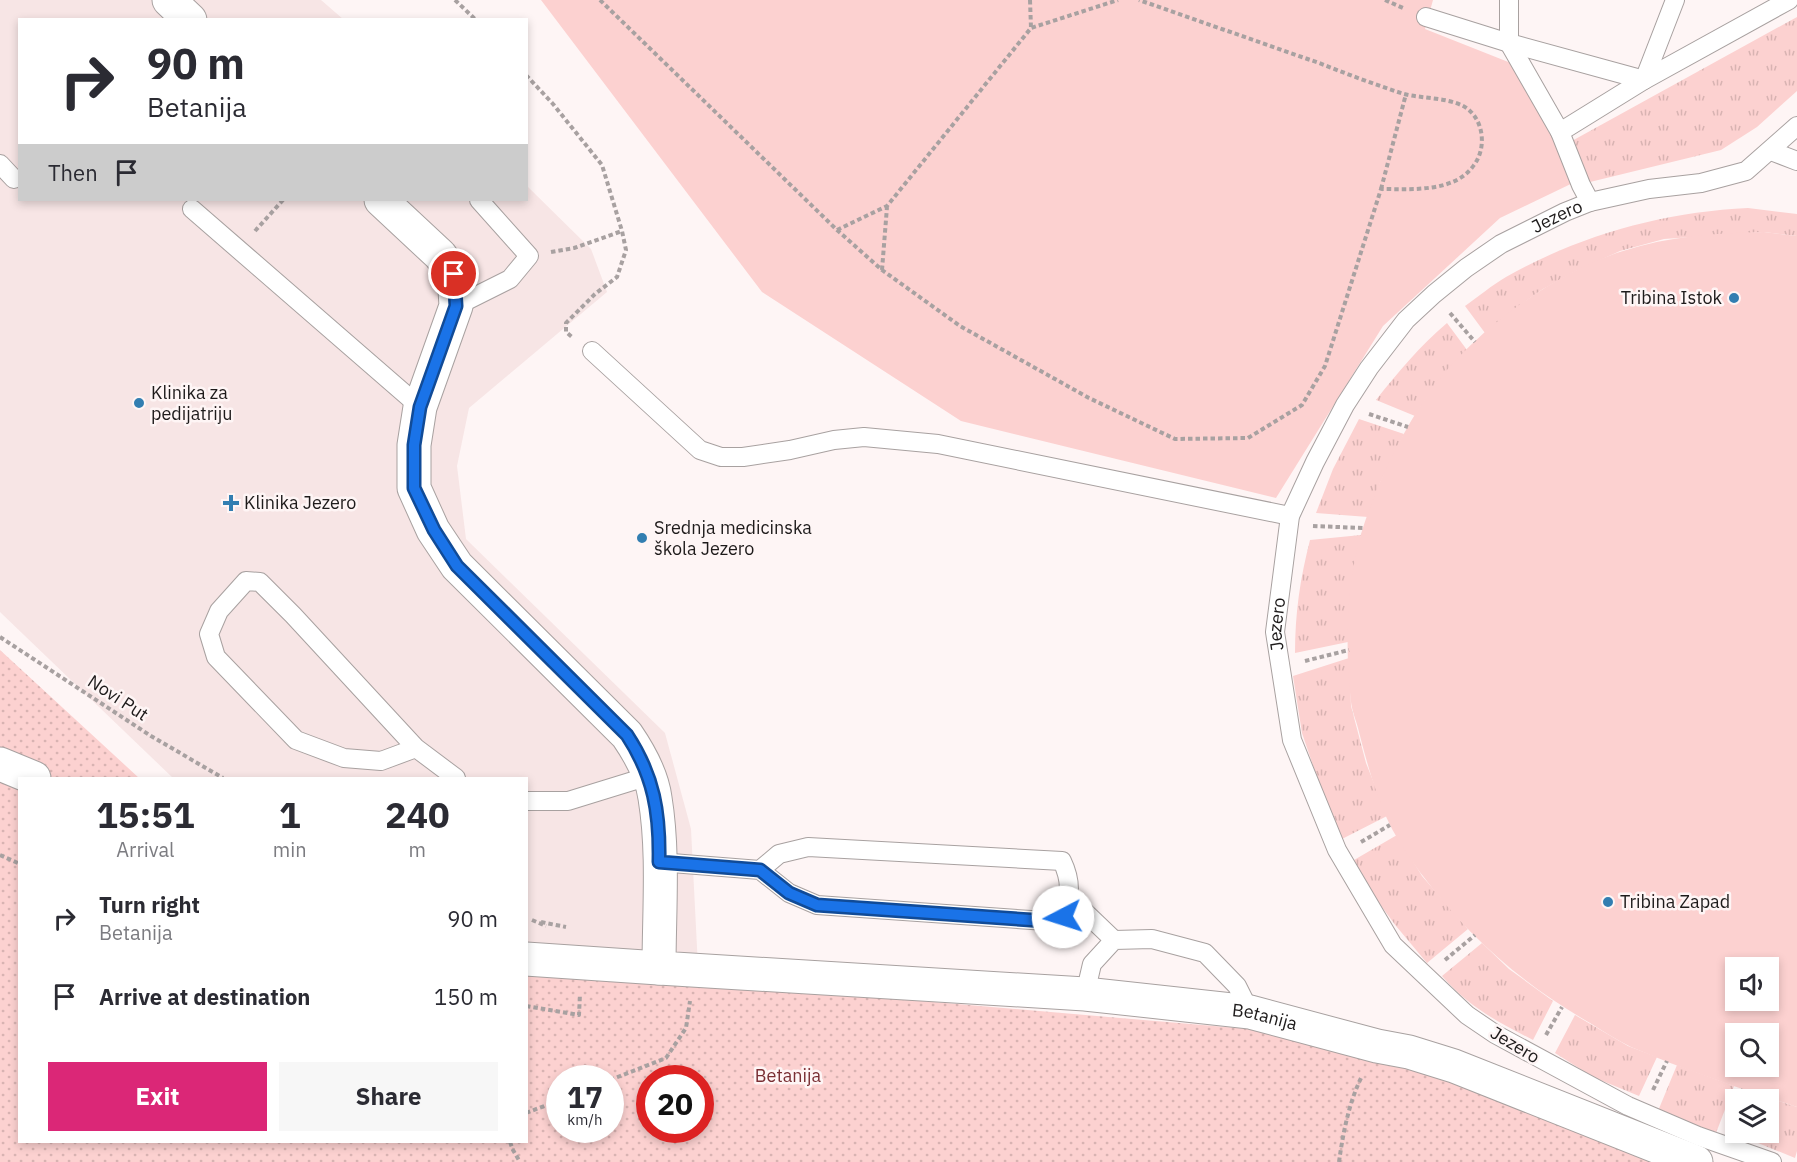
<!DOCTYPE html>
<meta charset="utf-8">
<style>
:root{--surface:#fff;--page:#f7f7f7;--text:#2b2b33;--muted:#7c7c81;--accent:#db2777}
body{margin:0;font-family:"IBM Plex Sans",sans-serif;background:var(--page);color:var(--text);height:100vh;display:flex;flex-direction:column;font-size:22px;white-space:nowrap}
*{box-sizing:border-box;margin:0}
p{font-size:20px;color:var(--muted)}
.icon{flex:none;width:33px;height:33px;fill:none;stroke:currentColor;stroke-width:2;stroke-linecap:round;stroke-linejoin:round}
.map{position:relative;flex:1;overflow:hidden}
.panel{position:absolute;left:18px;top:777px;width:510px;height:366px;display:flex;flex-direction:column;background:var(--surface);border-radius:0px;box-shadow:0 3px 9px #0003}
.panel>*{flex:none}
.banner{position:absolute;left:18px;top:18px;width:510px;height:183px;border-radius:0px;box-shadow:0 3px 9px #0003;background:#fff;color:var(--text);overflow:hidden}
.buttons{position:absolute;left:1725px;top:957px;display:grid;gap:12px}
.buttons a{display:grid;place-items:center;width:54px;height:54px;border-radius:0px;background:var(--surface);box-shadow:0 3px 9px #0003;font-size:30px}
.speed{position:absolute;left:546px;top:1065px;display:flex;gap:12px;font-size:30px;font-weight:700;text-align:center}
.speed>*{display:grid;place-content:center;width:78px;height:78px;border-radius:50%;background:var(--surface);box-shadow:0 3px 9px #0003;line-height:1}
.speed small{font-size:15px;font-weight:400}
.speed .limit{border:9px solid #d22;background:#fff;color:#111}
.pin{position:absolute;display:grid;place-items:center;width:51px;height:51px;color:#fff;margin:-26px;border:3px solid #fff;border-radius:50%;box-shadow:0 2px 6px #0007}
.me{position:absolute;width:66px;margin:-33px;rotate:265deg;stroke-linejoin:round;filter:drop-shadow(0 0 4px #0008)}
.turn{display:flex;align-items:center;gap:21px;height:126px;padding:0 30px;font-size:27px}
.turn .icon{width:78px;height:78px;stroke-width:2.5}
.turn b{display:block;font-size:42px;line-height:51px}
.then{display:flex;align-items:center;height:57px;padding:0 30px;background:#0003;gap:12px;font-size:22px}
.eta{display:flex;justify-content:space-evenly;align-items:center;height:102px;text-align:center}
.eta b{font-size:36px;font-weight:800;line-height:42px}
.cta{display:flex;gap:12px;margin-top:auto;padding:12px 30px}
.cta a{flex:1;height:69px;border-radius:0px;background:var(--accent);color:#fff;font-size:24px;font-weight:800;line-height:69px;text-align:center}
.cta a+a{background:var(--page);color:var(--text)}
ul{padding:0;list-style:none}
li{display:flex;align-items:center;gap:18px;height:78px;padding:0 30px}
li div{flex:1}
li b{display:block;font-size:22px}
li em{font-style:normal}
.map>svg:first-child{display:block}
.built{fill:#f7e5e5}
.grass{fill:url(#grass-tufts)}
.park{fill:url(#park-dots);fill-rule:evenodd}
.pitch{fill:#fcd1d0;fill-rule:evenodd}
.lines{fill:none;stroke-linecap:round;stroke-linejoin:round}
.lane-casing{stroke:#a8a1a0;stroke-width:20}
.street-casing{stroke:#a8a1a0;stroke-width:35}
.path{stroke:#a8a1a1;stroke-width:4;stroke-dasharray:4.5 3;stroke-linecap:butt}
.lane{stroke:#fff;stroke-width:18}
.street{stroke:#fff;stroke-width:33}
.route-casing{stroke:#114b97;stroke-width:15}
.route{stroke:#1a73e8;stroke-width:10}
.poi-dot{fill:#327eb1;stroke:#fef5f5;stroke-width:2}
.labels{text-anchor:middle;stroke-width:5;stroke-linejoin:round;paint-order:stroke}
.street-label{font-size:18px;fill:#1e1b1b;stroke:#fef5f5}
.poi-label{font-size:18px;fill:#1e1b1b;stroke:#fef5f5;text-anchor:start}
.park-label{font-size:18px;fill:#792e33;stroke:#fef5f5}
</style>
<div class="map">
<svg width="1797" height="1162" viewBox="0 0 1797 1162">
<defs>
<pattern id="grass-tufts" width="24" height="20" patternUnits="userSpaceOnUse" patternTransform="scale(1.5)"><rect width="24" height="20" fill="#fcd1d0"/><path d="M3 7l-1-3M5 7V3M7 7l1-3M15 17l-1-3M17 17v-4M19 17l1-3" fill="none" stroke="#d8b3b2"/></pattern>
<pattern id="park-dots" width="8" height="8" patternUnits="userSpaceOnUse" patternTransform="scale(1.5)"><rect width="8" height="8" fill="#fcd1d0"/><path d="M2 2h.1M6 6h.1" fill="none" stroke="#d8b3b2" stroke-width="1.8" stroke-linecap="round"/></pattern>
</defs>
<rect width="100%" height="100%" fill="#fef5f5"/>
<path class="built" d="M0 0H321L343 19 20 20V200H526L527 186 591 249 607 292 469 408 457 466 466 539 665 733 691 829 698 967 527 947 526 778H173L0 612Z"/>
<g class="grass">
<path d="M1797 17V91L1757 127 1721 150 1590 182 1570 142Z"/>
<path d="M1748 208 1797 214V236L1764 232 1664 239 1620 251 1576 271 1543 289 1516 308 1485 333 1465 306C1478 297 1492 285 1506 277 1580 235 1664 212 1748 208Z"/>
<path d="M1447 323 1467 350C1447 370 1430 391 1415 416L1376 400C1398 372 1420 346 1447 323Z"/>
<path d="M1359 419 1404 434 1380 483 1368 517 1316 513 1333 469Z"/>
<path d="M1361 535 1351 590 1348 642 1295 653C1295 613 1300 579 1310 540Z"/>
<path d="M1349 658 1351 706 1366 763 1387 816 1342 839 1323 795 1302 733 1293 676Z"/>
<path d="M1397 835 1422 876 1468 929 1427 963 1396 926 1370 891 1354 860Z"/>
<path d="M1482 943 1509 969 1553 1001 1533 1040C1496 1021 1469 1007 1442 976Z"/>
<path d="M1575 1015 1628 1046 1657 1057 1639 1096 1593 1077 1555 1053Z"/>
<path d="M1677 1065 1734 1086 1716 1133 1658 1111Z"/>
<path d="M1760 1095 1797 1107V1151L1795 1158 1741 1136 1743 1133 1768 1132V1100L1758 1099Z"/>
</g>
<path class="park" d="M0 650 139 778H20V1142H526L527 967 1376 1040 1714 1162H0ZM560 1078H610V1130H560ZM650 1078H700V1130H650Z"/>
<g class="pitch">
<path d="M541 0H1433L1425 29 1526 69 1577 181 1500 218 1383 326 1276 498 961 421 762 292Z"/>
<path d="M1764 232 1797 236V1107C1741 1089 1685 1070 1631 1047 1617 1040 1603 1031 1590 1023 1525 986 1468 937 1423 876 1413 863 1397 839 1390 825 1376 796 1366 760 1358 728 1356 720 1352 711 1351 702 1345 649 1346 585 1361 534 1376 485 1400 435 1429 393 1471 333 1553 273 1623 251 1669 236 1716 233 1764 232ZM1736 968H1768V1000H1736ZM1736 1034H1768V1066H1736Z"/>
</g>
<g class="lines">
<g class="lane-casing">
<g id="lane">
<path d="M1509 0V43L1560 132 1581 185 1590 202"/>
<path d="M1426 17 1509 43 1644 80 1789 0"/>
<path d="M1560 132 1644 80 1675 0"/>
<path d="M1771 151 1797 161"/>
<path d="M0 164 14 179"/>
<path d="M192 209 420 407"/>
<path d="M456 306 510 279 529 256 479 200"/>
<path d="M592 351 700 450 721 457H743L790 450 834 440 864 437 938 444 1290 516"/>
<path d="M416 748 381 761 344 758 296 740 216 657 209 634 219 611 246 581 260 582 293 615 416 748 456 778"/>
<path d="M526 801H568L649 776"/>
<path d="M659 862 760 870 789 893 817 905 1046 921 1063 917C1070 895 1072 882 1062 861L808 847 779 854 760 870"/>
<path d="M1069 897 1114 940"/>
<path d="M1085 994 1092 964 1114 940 1152 939 1205 953 1237 986 1250 1012"/>
<path id="s1" d="M1772 1162 1698 1136 1628 1106 1495 1034 1467 1015 1393 945 1337 850 1292 740 1275 632 1290 516 1315 462 1345 405 1369 368 1406 320 1434 294 1466 268 1501 244 1565 212 1590 202 1649 189 1701 183 1746 171 1797 126"/>
</g>
</g>
<g class="street-casing">
<g id="street">
<path d="M169 0 190 20"/>
<path id="s2" d="M381 200 440 255 454 274 456 306 420 407 414 445V488L433 530 457 566 627 735C640 754 652 775 655 798 664 853 659 912 659 968L1085 994 1250 1012 1377 1046 1409 1052 1454 1066 1696 1162"/>
<path d="M0 764 34 778"/>
<path d="M526 959 659 968"/>
</g>
</g>
<g class="path">
<path d="M455 0 476 20"/>
<path d="M600 0 837 230 882 270 960 326 1089 398 1175 439 1248 438 1302 405 1325 366 1381 189C1411 189 1455 193 1474 165 1486 149 1484 124 1470 111 1456 97 1423 99 1404 94 1376 85 1347 74 1319 63 1259 42 1199 21 1139 0"/>
<path d="M1030 0 1031 28"/>
<path d="M1385 0 1403 8"/>
<path d="M526 75 553 104 602 165 622 231 626 250 617 277 595 294 566 323V332L572 337"/>
<path d="M1381 189 1406 94"/>
<path d="M837 230 887 206 1031 28 1118 0"/>
<path d="M255 231 283 200"/>
<path d="M551 252 574 248 622 231"/>
<path d="M882 270 887 207"/>
<path d="M1450 313 1475 342"/>
<path d="M1369 414 1408 427"/>
<path d="M1313 526 1363 528"/>
<path d="M0 637 151 736 223 778"/>
<path d="M1305 661 1349 650"/>
<path d="M1361 842 1390 825"/>
<path d="M0 855 20 864"/>
<path d="M532 920 546 926"/>
<path d="M541 922 566 927"/>
<path d="M1445 960 1475 935"/>
<path d="M526 1006 579 1015 580 994"/>
<path d="M1546 1035 1562 1007"/>
<path d="M610 1080 666 1058 686 1028 690 1001"/>
<path d="M1653 1090 1667 1061"/>
<path d="M1740 1100 1743 1089"/>
<path d="M526 1113 560 1100"/>
<path d="M1732 1122 1736 1112"/>
<path d="M510 1142 513 1150 520 1162"/>
<path d="M1339 1162C1343 1133 1349 1102 1362 1076"/>
</g>
<use href="#lane" class="lane"/>
<use href="#street" class="street"/>
</g>
<g class="lines">
<g class="route-casing">
<path id="route" d="M454 274 456 306 420 407 414 445V488L434 530 457 566 627 735C654 776 660 813 659 862L760 870 789 893 817 905 1046 921 1063 917"/>
</g>
<use href="#route" class="route"/>
</g>
<g class="poi-dot">
<circle cx="1734" cy="298" r="6"/>
<circle cx="139" cy="403" r="6"/>
<path d="M228 494h6v6h6v6h-6v6h-6v-6h-6v-6h6z"/>
<circle cx="642" cy="538" r="6"/>
<circle cx="1608" cy="902" r="6"/>
</g>
<g class="labels">
<g class="street-label">
<text dy="6" stroke="none"><textPath href="#s1" startOffset="1310">Jezero</textPath></text>
<text dy="6" stroke="none"><textPath href="#s1" startOffset="788">Jezero</textPath></text>
<text transform="translate(118 698) rotate(33)" y="6">Novi Put</text>
<text dy="6" stroke="none"><textPath href="#s2" startOffset="1502">Betanija</textPath></text>
<text transform="translate(1515 1045) rotate(31)" y="6">Jezero</text>
</g>
<g class="poi-label">
<text x="1722" y="304" text-anchor="end">Tribina Istok</text>
<text x="151" y="399">Klinika za<tspan x="151" dy="21">pedijatriju</tspan></text>
<text x="244" y="509">Klinika Jezero</text>
<text x="654" y="534">Srednja medicinska<tspan x="654" dy="21">škola Jezero</tspan></text>
<text x="1620" y="908">Tribina Zapad</text>
</g>
<g class="park-label">
<text x="788" y="1082">Betanija</text>
</g>
</g>
</svg>
<div class="buttons">
<a><svg class="icon" aria-label="sound" viewBox="0 0 24 24"><path d="M4 9h4l5-4v14l-5-4H4zM17 9q2 3 0 6"/></svg></a>
<a><svg class="icon" aria-label="search" viewBox="0 0 24 24"><circle cx="10" cy="10" r="6"/><path d="M15 15l6 6"/></svg></a>
<a><svg class="icon" aria-label="layers" viewBox="0 0 24 24"><path d="M12 4l9 5-9 5-9-5zM3 14l9 5 9-5"/></svg></a>
</div>
<div class="speed"><div>17<small>km/h</small></div><div class="limit">20</div></div>
<div class="pin" style="left:454px;top:274px;background:#d93025"><svg class="icon" aria-label="arrive" viewBox="0 0 24 24"><path d="M6 21V4h12l-3 4 3 4H6"/></svg></div>
<svg class="me" style="left:1063px;top:917px" viewBox="-20 -20 40 40"><circle r="19" fill="#fff"/><path d="M0-13L10 11 0 6-10 11z" fill="#1a73e8"/></svg>
<div class="banner">
<div class="turn"><svg class="icon" aria-label="right" viewBox="0 0 24 24"><path d="M7 20v-9h11M14 6l5 5-5 5"/></svg><div><b>90 m</b>Betanija</div></div>
<div class="then">Then<svg class="icon" aria-label="arrive" viewBox="0 0 24 24"><path d="M6 21V4h12l-3 4 3 4H6"/></svg></div>
</div>
<section class="panel">
<div class="eta">
<div><b>15:51</b><p>Arrival</p></div>
<div><b>1</b><p>min</p></div>
<div><b>240</b><p>m</p></div>
</div>
<ul>
<li><svg class="icon" aria-label="right" viewBox="0 0 24 24"><path d="M7 20v-9h11M14 6l5 5-5 5"/></svg><div><b>Turn right</b><p>Betanija</p></div><em>90 m</em></li>
<li><svg class="icon" aria-label="arrive" viewBox="0 0 24 24"><path d="M6 21V4h12l-3 4 3 4H6"/></svg><div><b>Arrive at destination</b></div><em>150 m</em></li>
</ul>
<div class="cta"><a>Exit</a><a>Share</a></div>
</section>
</div>
